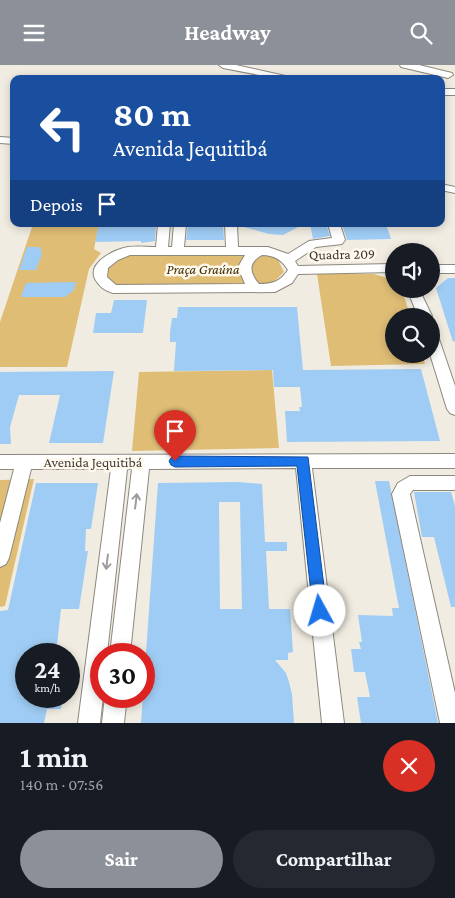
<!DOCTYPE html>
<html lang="pt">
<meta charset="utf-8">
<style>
:root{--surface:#171b24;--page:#242831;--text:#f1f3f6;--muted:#9ea1a6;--accent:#8c9099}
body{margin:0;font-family:"Crimson Pro",serif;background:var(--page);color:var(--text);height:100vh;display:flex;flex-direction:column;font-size:19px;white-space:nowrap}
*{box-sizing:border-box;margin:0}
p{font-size:16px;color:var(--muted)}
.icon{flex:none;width:28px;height:28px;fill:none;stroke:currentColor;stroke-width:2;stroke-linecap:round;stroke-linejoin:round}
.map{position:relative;height:658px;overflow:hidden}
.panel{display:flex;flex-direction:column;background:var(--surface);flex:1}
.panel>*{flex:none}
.guide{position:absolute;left:10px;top:10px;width:435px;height:152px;border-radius:10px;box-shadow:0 2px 8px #0003;background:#1a4fa0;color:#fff;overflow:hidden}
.tools{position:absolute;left:385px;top:178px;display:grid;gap:10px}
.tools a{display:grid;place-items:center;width:55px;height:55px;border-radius:50%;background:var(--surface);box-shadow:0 2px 8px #0003;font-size:25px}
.speed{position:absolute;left:15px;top:578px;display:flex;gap:10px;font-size:25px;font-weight:700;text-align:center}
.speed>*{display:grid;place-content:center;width:65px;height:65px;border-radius:50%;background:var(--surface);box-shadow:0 2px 8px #0003;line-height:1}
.speed small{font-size:12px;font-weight:400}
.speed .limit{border:8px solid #d22;background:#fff;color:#111}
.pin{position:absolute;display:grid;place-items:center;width:42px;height:42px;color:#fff;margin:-51px -21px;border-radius:50% 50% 50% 0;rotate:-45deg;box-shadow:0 0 5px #0007}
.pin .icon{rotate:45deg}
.me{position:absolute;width:55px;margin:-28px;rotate:354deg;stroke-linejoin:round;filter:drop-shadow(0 0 4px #0008)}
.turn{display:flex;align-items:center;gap:18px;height:105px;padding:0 20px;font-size:22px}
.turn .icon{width:65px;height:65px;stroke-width:2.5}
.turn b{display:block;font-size:35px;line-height:42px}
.then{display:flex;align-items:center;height:48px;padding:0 20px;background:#0003;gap:10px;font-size:19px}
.round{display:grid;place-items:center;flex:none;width:52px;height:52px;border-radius:26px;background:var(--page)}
.summary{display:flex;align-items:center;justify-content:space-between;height:85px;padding:0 20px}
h1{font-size:30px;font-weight:700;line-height:38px}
.button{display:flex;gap:10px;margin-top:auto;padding:10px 20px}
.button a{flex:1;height:58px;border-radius:30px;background:var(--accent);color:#fff;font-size:20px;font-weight:700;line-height:58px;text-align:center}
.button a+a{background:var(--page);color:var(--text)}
header{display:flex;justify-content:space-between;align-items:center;height:65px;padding:0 20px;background:var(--accent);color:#fff;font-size:22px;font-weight:700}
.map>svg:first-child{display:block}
.green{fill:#dfbd75}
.building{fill:#9fccf4;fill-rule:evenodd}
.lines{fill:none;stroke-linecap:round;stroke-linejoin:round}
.minor-casing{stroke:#8d887e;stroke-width:2}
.major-casing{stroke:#8d887e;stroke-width:2}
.minor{fill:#fff;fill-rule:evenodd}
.major{fill:#fff;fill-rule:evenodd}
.oneway{stroke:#9e9c9a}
.route{fill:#1a73e8;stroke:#114b97}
.labels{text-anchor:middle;stroke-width:5;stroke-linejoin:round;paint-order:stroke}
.street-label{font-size:14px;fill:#3c3935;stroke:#fff9ee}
.park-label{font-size:14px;font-style:italic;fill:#3e2d02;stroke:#fff9ee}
</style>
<header><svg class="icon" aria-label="menu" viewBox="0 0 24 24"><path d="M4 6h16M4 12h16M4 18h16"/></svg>Headway<svg class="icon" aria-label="search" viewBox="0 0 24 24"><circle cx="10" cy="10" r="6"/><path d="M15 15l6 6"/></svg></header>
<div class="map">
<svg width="455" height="658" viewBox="0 0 455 658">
<rect width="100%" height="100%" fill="#f1ece1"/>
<g class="green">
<path d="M33 159H99L94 184 101 188 89 204 67 302H0V257Z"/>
<path d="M124 189 268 190 278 195 284 207 275 216 269 218 117 221 106 215 105 200Z"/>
<path d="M317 209H374L394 215V224H402L410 251H394V289H422L425 299 331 301Z"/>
<path d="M272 305 279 383 132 386 139 307Z"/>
<path d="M34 414 5 541 0 542V415Z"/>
</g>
<g class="building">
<path d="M99 159H156L155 176 141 178V176L95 177Z"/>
<path d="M188 159H223L224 175H186Z"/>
<path d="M245 159H304L283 170 269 169 244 162Z"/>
<path d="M310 159H326L330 171 313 174Z"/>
<path d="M342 159H386L391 174 347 175Z"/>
<path d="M27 182H40L42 189 36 205H19Z"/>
<path d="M448 213H455V276L453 277 436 223Z"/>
<path d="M76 217 74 225 65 232H21L26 218Z"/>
<path d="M114 235H147L143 268H93L96 248H111Z"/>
<path d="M178 242H297L303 305 421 304 440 376 287 377 285 346H300L299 342H302L300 322H274L273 305 174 306 176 277H170V267L172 253H177Z"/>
<path d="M114 306 103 378H49L60 330H19L10 362 11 379H0V307Z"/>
<path d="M375 416H389L438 658H361L357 632H370L365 607H354L351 584H361L359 577H362L358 550 393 551 392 543H399Z"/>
<path d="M238 417 262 419 265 477H287V486H266L269 544H290L293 587 288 588V595H275L286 608 289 617 292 629 294 658H141L158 418ZM219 437H240L242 544H220Z"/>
<path d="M36 418H98L91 464H86L85 486H88L79 544H61L56 589H26V631H63L61 644H47L44 658H0V546L8 545Z"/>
<path d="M414 427H451L455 441V542H451L434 472H422Z"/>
</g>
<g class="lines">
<g class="minor-casing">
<g id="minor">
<path d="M219 0H236L299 14H280L223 3Z"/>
<rect x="441" y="24" width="14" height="6"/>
<path d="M0 72 14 73V79L0 78Z"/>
<path d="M441 119 455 122V128L441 125Z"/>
<path d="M158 159H170L168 182H172L174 159H186L184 182H226L225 159H237L238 182H268L288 189 309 176 332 173 328 159H340L345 175 342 179 316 182 295 196 298 201 392 199H394V207L298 209 292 218 275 227 113 228C105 226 99 221 95 214 87 197 116 184 128 182 137 181 147 182 156 182ZM130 190H245L238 202 245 219 116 220 107 212 108 203 118 195ZM262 190C274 190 282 195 288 205 280 217 272 219 259 219 249 207 248 198 262 190Z"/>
<rect x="431" y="200" width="24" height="8"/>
<path d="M407 224H419L432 251 431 252 418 251Z"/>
<path d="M431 266 436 268 438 271 455 321V350L450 348 447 344 430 289H431Z"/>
<path d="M455 389V403H312L344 658H322L296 403 149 404 130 589H110L132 404H127L107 589H101L103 631 100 658H78L111 404H31L9 493 6 499 0 502V458L14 404H0V390Z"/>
<path d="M410 411H455V425H413L410 429 455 628V658H440L392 429 398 418Z"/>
<path d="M105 631H127L124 658H102Z"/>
</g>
</g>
<g class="major-casing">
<path id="major" d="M400 0H419L452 8 453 10 448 13 401 2Z"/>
</g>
<use href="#minor" class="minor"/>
<use href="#major" class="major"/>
</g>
<defs><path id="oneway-shaft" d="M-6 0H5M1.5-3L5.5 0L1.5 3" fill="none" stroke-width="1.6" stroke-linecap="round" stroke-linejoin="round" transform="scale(1.25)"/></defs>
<g class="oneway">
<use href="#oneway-shaft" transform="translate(136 436) rotate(-83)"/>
<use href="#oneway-shaft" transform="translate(107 497) rotate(97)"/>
</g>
<path class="route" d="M175 391 308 392 327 546 325 551 320 553 315 551 313 546 297 401 175 402 171 400 169 396 171 393Z"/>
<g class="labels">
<g class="street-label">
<text transform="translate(342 189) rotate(-1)" y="5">Quadra 209</text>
<text x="93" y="402">Avenida Jequitibá</text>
</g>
<g class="park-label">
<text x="203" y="209">Praça Graúna</text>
</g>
</g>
</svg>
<div class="tools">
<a><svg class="icon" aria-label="sound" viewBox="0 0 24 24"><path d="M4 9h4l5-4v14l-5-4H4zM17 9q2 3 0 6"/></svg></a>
<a><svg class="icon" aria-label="search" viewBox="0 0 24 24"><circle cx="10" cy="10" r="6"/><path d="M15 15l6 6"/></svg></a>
</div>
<div class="speed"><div>24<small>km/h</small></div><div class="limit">30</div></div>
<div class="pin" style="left:175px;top:396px;background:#d93025"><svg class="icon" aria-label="arrive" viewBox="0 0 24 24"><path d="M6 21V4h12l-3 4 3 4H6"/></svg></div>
<svg class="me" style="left:320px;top:546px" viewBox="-20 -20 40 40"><circle r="19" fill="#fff"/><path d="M0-13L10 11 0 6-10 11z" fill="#1a73e8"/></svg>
<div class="guide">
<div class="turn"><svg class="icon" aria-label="left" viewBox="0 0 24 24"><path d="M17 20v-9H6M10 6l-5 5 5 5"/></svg><div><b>80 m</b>Avenida Jequitibá</div></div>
<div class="then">Depois<svg class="icon" aria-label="arrive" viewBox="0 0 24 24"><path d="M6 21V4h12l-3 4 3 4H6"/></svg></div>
</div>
</div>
<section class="panel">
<div class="summary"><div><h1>1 min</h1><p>140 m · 07:56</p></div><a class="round" style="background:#d93025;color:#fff"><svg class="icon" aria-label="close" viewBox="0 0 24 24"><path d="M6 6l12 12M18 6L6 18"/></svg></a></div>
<div class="button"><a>Sair</a><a>Compartilhar</a></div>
</section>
